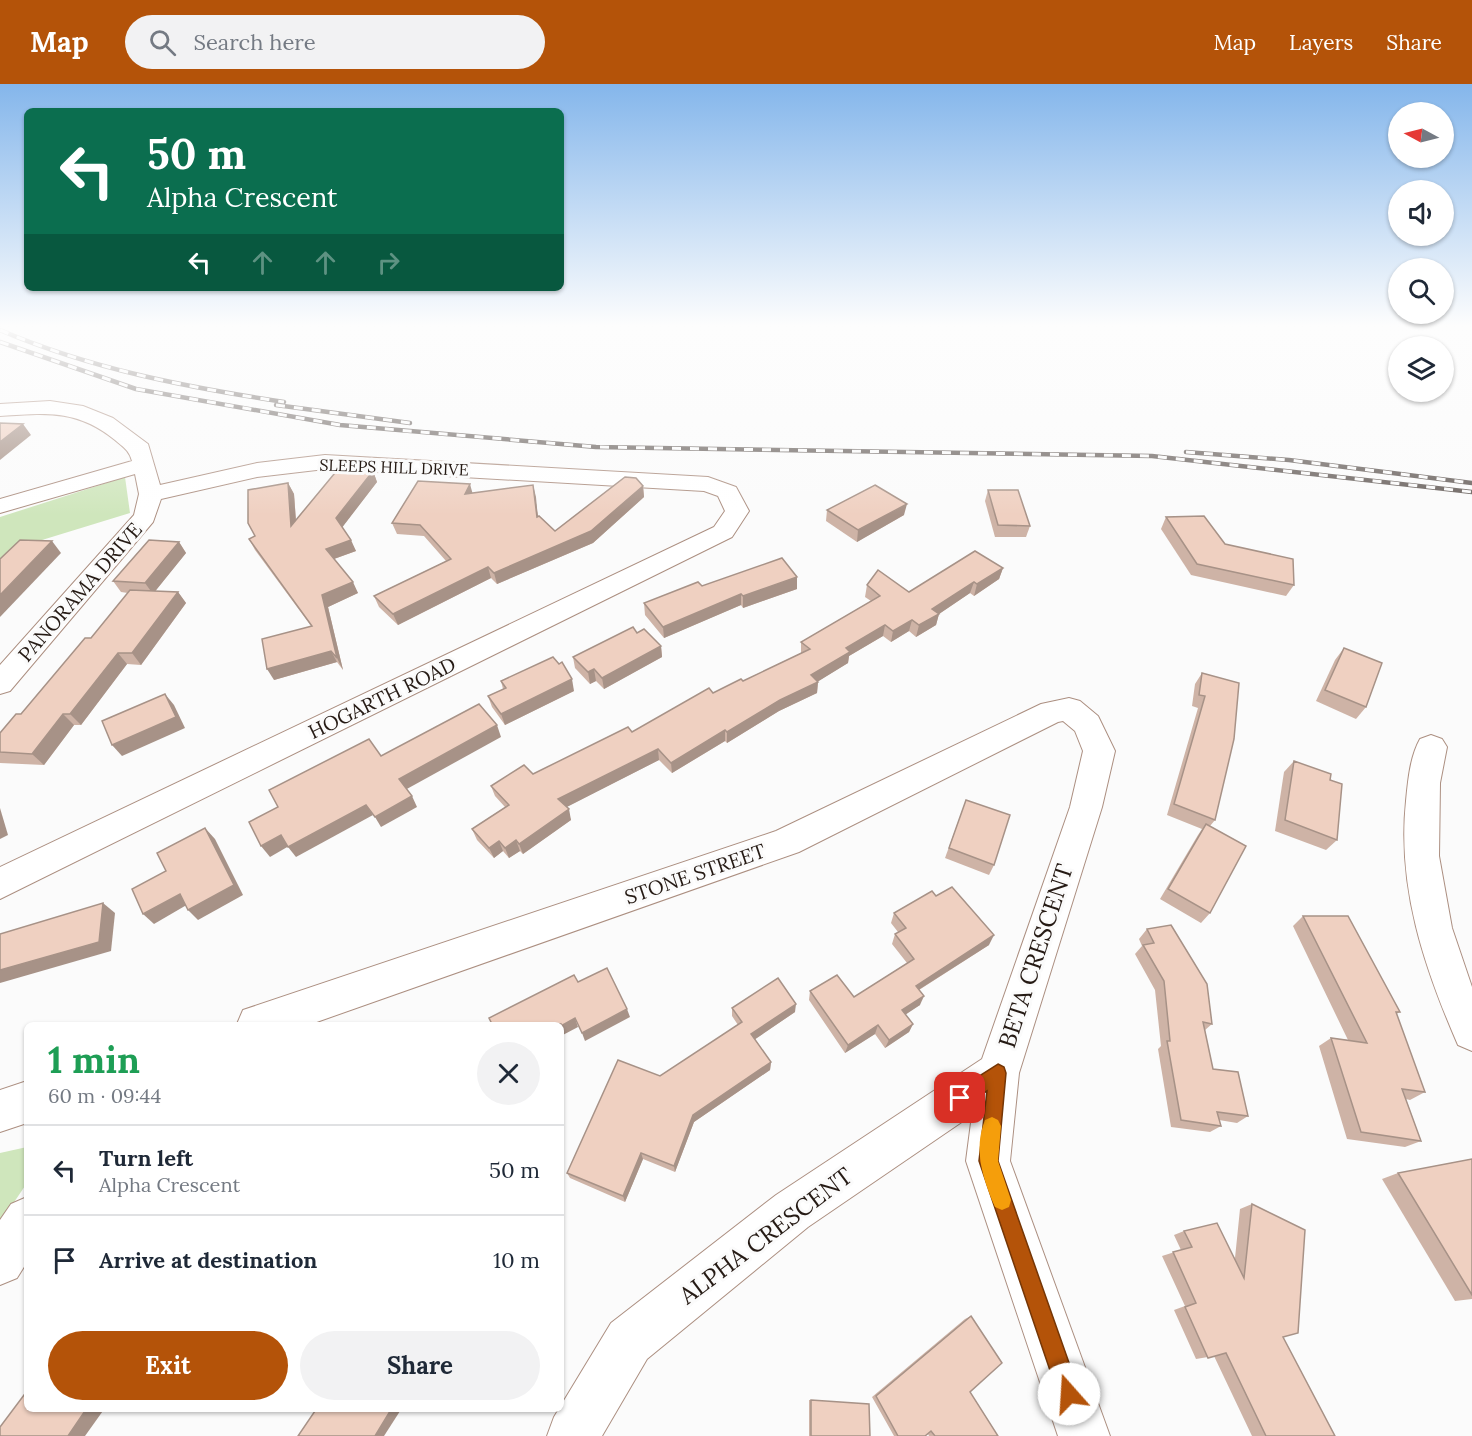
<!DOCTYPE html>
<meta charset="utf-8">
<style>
:root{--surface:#fff;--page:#f2f2f3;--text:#1f2937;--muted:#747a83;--line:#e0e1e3;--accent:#b45309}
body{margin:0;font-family:Lora,serif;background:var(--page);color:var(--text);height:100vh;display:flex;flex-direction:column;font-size:22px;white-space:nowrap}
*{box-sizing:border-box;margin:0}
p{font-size:20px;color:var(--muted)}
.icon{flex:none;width:33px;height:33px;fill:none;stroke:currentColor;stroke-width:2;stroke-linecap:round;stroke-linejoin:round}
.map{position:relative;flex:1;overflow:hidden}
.drawer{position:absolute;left:24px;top:938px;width:540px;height:390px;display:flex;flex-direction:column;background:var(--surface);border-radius:9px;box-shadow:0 2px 4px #0004}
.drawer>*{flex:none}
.top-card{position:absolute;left:24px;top:24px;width:540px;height:183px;border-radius:9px;box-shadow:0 2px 4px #0004;background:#0b6e4f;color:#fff;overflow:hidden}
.needle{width:39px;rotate:277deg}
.controls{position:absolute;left:1388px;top:18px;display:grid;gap:12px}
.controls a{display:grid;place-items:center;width:66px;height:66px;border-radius:50%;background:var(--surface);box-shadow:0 2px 4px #0004;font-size:30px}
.pin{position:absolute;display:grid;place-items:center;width:51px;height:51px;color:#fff;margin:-26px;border-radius:12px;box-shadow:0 3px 9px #0006}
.me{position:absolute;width:66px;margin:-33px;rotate:341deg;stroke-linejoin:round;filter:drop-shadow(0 0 4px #0008)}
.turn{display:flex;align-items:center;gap:21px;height:126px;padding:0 24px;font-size:27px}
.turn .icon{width:78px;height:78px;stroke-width:2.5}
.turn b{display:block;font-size:42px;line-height:51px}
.lanes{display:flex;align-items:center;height:57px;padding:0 24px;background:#0003;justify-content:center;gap:30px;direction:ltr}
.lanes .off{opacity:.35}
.round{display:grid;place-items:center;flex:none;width:63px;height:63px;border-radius:32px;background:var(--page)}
.headline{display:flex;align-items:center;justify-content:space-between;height:102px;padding:0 24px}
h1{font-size:36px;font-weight:700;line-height:45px;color:#1e9e55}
.cta{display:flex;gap:12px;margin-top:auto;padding:12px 24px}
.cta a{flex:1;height:69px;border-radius:36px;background:var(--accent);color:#fff;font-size:24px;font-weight:700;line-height:69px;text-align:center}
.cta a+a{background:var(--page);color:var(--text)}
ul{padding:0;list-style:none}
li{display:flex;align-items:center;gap:18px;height:90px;padding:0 24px;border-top:2px solid var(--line)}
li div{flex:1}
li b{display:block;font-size:22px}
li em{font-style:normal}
header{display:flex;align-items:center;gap:36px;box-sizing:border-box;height:84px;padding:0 30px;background:var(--accent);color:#fff}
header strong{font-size:28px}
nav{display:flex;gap:33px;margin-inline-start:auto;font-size:21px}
.search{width:420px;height:54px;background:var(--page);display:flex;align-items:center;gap:15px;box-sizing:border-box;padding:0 21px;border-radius:33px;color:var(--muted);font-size:22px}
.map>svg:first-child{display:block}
.green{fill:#cfe6bc}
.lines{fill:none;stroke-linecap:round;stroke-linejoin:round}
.street-casing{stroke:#ac8f81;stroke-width:2}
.street{fill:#fff;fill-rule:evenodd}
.rail-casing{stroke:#675f5b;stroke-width:4.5}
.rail{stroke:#fbfbfb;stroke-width:3;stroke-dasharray:9;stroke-linecap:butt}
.wall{fill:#ceb3a6}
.shaded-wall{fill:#a79287}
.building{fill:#efd0c1;stroke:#a79287;stroke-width:1.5}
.route{fill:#b45309;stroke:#753606;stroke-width:1.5}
.slow{fill:#f59e0b}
.labels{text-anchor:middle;stroke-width:6;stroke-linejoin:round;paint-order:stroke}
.far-street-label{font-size:16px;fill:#251a14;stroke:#fbfbfb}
.street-label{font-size:20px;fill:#251a14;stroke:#fbfbfb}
.near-street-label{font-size:24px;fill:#251a14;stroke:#fbfbfb}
</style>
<header>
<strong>Map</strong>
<div class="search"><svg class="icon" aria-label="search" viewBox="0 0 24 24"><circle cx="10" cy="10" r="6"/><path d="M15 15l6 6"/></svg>Search here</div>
<nav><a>Map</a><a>Layers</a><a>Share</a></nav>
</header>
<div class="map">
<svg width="1472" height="1352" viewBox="0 0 1472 1352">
<rect width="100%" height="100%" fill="#fbfbfb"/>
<g class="green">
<path d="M125 393 130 429 29 460 0 480V433Z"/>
<path d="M27 1063V1099L0 1139V1069Z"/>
</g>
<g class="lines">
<g class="street-casing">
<g id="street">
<path d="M50 317 83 322 113 334 148 360 160 401 257 379 325 371 708 393 736 403 749 427 732 453 0 815V783L714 443 725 427 718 412 704 407 325 385 257 393 161 415 153 438 10 607 0 610V581L134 431 139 410 135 390 0 429V415L132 377C129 366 123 363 115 356 77 325 46 329 0 332V320Z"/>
<path d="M1069 614 1080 617 1098 632 1115 667 1102 723 1019 989 1010 1077 1110 1352H1058L966 1077 972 1031 808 1143 647 1275 602 1352H547L554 1333 611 1239 776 1111 982 975 1070 723 1083 667 1075 647 1063 637 1058 638 799 768 311 940H237L243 926 776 747 1041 620Z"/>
<path d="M1431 651 1442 655 1447 663 1440 699 1439 772 1452 844 1472 903V967L1458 961C1424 883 1397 803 1406 717 1408 696 1410 673 1420 655Z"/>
<path d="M27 997V1039L0 1048V1006Z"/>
<path d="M27 1113V1178L17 1194 0 1201V1136L11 1120Z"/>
</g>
</g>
<use href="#street" class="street"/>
<g class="rail-casing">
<g id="rail">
<path d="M0 246C91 285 186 303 284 318"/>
<path d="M0 258 136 305 340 341 596 363 1152 372 1472 408"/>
<path d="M276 321 410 339"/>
<path d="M1186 368 1289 376 1472 399"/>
</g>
</g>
<use href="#rail" class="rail"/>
</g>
<g class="wall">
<path d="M373 387 377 398 342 443 356 467 334 475 358 509 328 523 343 586 337 578 274 596 311 542 255 466 249 455 255 452 288 399 294 410 296 436Z"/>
<path d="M533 401 538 432 555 447 643 402 644 413 593 459 497 500 491 494 398 541 379 523 374 512 446 477 424 452 397 450 392 439 473 409Z"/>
<path d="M988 406 1030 442 1026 453H995L985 417Z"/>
<path d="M827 426 904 431 857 458 826 437Z"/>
<path d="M1166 433 1225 460 1294 501 1286 512 1191 491 1161 445Z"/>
<path d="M179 458 186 469 155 507 178 508 186 519 141 581 127 580 81 641H74L44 681 0 679V649L21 630 91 554 128 509 121 508 113 497Z"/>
<path d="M1003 484 999 495 974 512 970 509 939 530 936 541 916 553 909 547 891 558 883 552 849 572 848 579 818 597 817 609 779 627 727 659 725 657 672 689 659 676 566 723 571 736 523 770 520 767 509 774 503 767 494 774 477 756 472 745 505 723 495 712 491 702 533 690 632 648 713 609 743 597 801 569V558L871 517 865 513 867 501 909 508Z"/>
<path d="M797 493V505L743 524 741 521 664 554 645 531 644 519 702 502Z"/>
<path d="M637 549 661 562 662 573 604 605 596 597 590 600 575 584 573 573Z"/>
<path d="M1344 564 1366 623 1356 635 1316 617 1335 576Z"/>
<path d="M1202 589 1239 599 1215 736 1210 742V829L1201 839 1160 815 1198 751 1202 745 1167 731 1198 624 1192 622 1195 600Z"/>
<path d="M501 597 574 607 505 641 492 623 488 612 503 605Z"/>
<path d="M1294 677 1337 756 1326 766 1275 747 1284 688Z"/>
<path d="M966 716 994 781 989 791 945 774Z"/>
<path d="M936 812 989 861 919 906 920 921 905 930 913 940 909 948 885 964 875 950 845 969 809 916 810 907 854 913 907 879 892 860 895 850 898 848 891 839 894 829Z"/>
<path d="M1303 832 1400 928 1396 930 1425 1008 1410 1016 1406 1015 1421 1057 1405 1063 1347 1055 1319 962 1331 954 1348 956 1293 842Z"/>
<path d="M1147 845 1212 940 1205 946 1213 985 1248 1032 1237 1039 1219 1036 1221 1042 1210 1048 1171 1043 1158 965 1161 962 1155 906 1135 870 1142 862 1139 855Z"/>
<path d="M732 924 795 928 755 955 771 978 770 986 694 1038 675 1088 643 1075 625 1118 570 1094 567 1089 660 992 738 941 732 932Z"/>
<path d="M1472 1075V1215L1455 1217 1382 1095 1398 1089Z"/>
<path d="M1252 1120 1283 1253 1335 1352H1252L1214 1272 1196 1275 1174 1226 1185 1222 1162 1172 1181 1166 1174 1151 1184 1147 1235 1174 1240 1125Z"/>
<path d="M971 1232 970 1308 998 1352H929L928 1350 925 1352H894L872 1313 965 1235Z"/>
<path d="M809 1316H811L870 1352H809Z"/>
</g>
<g class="shaded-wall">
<path d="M23 340 31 351 0 376V358Z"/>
<path d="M373 387 377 398 341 445 336 434Z"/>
<path d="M288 399 294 410 297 453 291 442Z"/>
<path d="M470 400 473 411 465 410Z"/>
<path d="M533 401 536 413 539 445 537 433Z"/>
<path d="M643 402 644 413 593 459 497 500 494 489Z"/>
<path d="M907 420 904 431 857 458 858 446Z"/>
<path d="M351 456 356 467 331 476 326 465Z"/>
<path d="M52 457 61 469 0 533V511Z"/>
<path d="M179 458 186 469 153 510 145 499Z"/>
<path d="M488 483 491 494 398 541 393 530Z"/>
<path d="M1003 484 999 495 974 512 977 500Z"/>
<path d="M797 493V505L743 524V512Z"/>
<path d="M353 498 358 509 328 523 343 586 337 574 322 511Z"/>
<path d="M974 498 970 509 939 530 936 541 916 553 919 541 932 525Z"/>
<path d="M178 508 186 519 141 581 132 569Z"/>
<path d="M741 510V521L664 554 663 543Z"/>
<path d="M912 536 909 547 891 558 893 547Z"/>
<path d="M885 541 883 552 849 572 848 579 814 600 818 598 817 609 779 627 727 659V648L811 591 846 564Z"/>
<path d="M661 562 662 573 604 605 602 594Z"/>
<path d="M331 567 337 578 274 596 267 585Z"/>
<path d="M118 569 127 580 81 641 70 630Z"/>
<path d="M594 585 596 597 590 600 588 588Z"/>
<path d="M572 595 574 607 505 641 501 630Z"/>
<path d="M165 610 174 621 185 644 122 672 112 661Z"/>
<path d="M63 630 74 641 44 681 32 670Z"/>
<path d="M497 641 501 653 405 706 399 695Z"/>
<path d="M725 646V657L672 689 671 679Z"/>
<path d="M658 665 659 676 561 726 558 715Z"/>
<path d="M412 712 417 723 381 743 375 733Z"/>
<path d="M366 721 373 731 296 773 288 763Z"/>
<path d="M0 724 8 751 0 755Z"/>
<path d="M569 725 571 736 523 770 519 760Z"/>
<path d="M205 744 215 755 243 811 198 836 188 826Z"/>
<path d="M281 751 289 762 270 773 261 762Z"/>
<path d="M516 756 520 767 509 774 505 764Z"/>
<path d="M499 757 503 767 494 774 489 764Z"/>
<path d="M180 810 190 819 154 840 143 830Z"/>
<path d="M103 819 115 829 111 867 0 899V886Z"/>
<path d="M994 851 989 861 912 910 916 902Z"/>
<path d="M924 912 920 921 899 935 902 926Z"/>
<path d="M796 920 795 928 751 958V950Z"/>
<path d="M627 925 630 933 585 957 582 949Z"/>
<path d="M575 934 578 943 561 952V942Z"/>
<path d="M913 940 909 948 885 964 889 956Z"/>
<path d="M878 941 875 950 845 969 848 961Z"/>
<path d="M771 978 770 986 694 1038 675 1088 674 1082 693 1031Z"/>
<path d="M641 1069 643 1075 625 1118 623 1112Z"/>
<path d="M87 1324H105L85 1352H68Z"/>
<path d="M392 1324H402L384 1352H375Z"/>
</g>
<g class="building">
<path d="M0 339 23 340 0 358Z"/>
<path d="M339 384 373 387 336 434 351 456 326 465 353 498 322 511 337 574 331 567 267 585 262 555 312 542 249 455 255 452 248 439V406L288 399 291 442Z"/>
<path d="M625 393 636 394 643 402 591 447 494 489 488 483 393 530 374 512 451 475 420 441 392 439 418 397 470 400 465 410 533 401 537 433 539 432 555 447Z"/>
<path d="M875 401 907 420 858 446 827 426Z"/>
<path d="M988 406H1018L1030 442 998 441Z"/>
<path d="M1204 432 1225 460 1293 475 1294 501 1197 480 1166 433Z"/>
<path d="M20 456 52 457 0 511V475Z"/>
<path d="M149 456 179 458 145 499 113 497Z"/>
<path d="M975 467 1003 484 977 500 974 498 932 525 939 530 919 541 912 536 893 547 885 541 846 564 850 568 811 591 818 598 780 616 727 648 725 646 671 679 658 665 558 715 569 725 519 760 516 756 505 764 499 757 489 764 472 745 509 721 491 702 524 681 533 690 628 643 632 648 709 604 713 609 741 595 743 597 810 565 801 558 880 512 867 501 878 486 909 508Z"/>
<path d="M782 474 797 493 743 512 741 510 663 543 644 519 698 498 702 502Z"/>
<path d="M130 506 178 508 132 569H118L70 630H63L32 670 0 668V649L16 630H21L85 554H91Z"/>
<path d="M633 543 637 549 644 545 661 562 602 594 594 585 588 588 573 573Z"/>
<path d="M1344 564 1382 579 1366 623 1325 606Z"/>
<path d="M553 573 559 580 562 578 572 595 501 630 488 612 506 604 501 597Z"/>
<path d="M1202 589 1239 599 1234 655 1215 736 1174 720 1205 612 1199 611Z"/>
<path d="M165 610 176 633 112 661 102 637Z"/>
<path d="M479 620 497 641 399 695 412 712 375 733 366 721 288 763 281 751 261 762 249 738 278 723 269 706 369 655 381 672Z"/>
<path d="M1294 677 1331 690 1330 696 1342 700 1337 756 1285 736Z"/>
<path d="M966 716 1010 731 994 781 949 764Z"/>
<path d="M1206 740 1246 762 1210 829 1168 805Z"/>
<path d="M205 744 234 801 188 826 180 810 143 830 132 805 166 787 157 769Z"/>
<path d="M952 803 994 851 916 902 924 912 902 926 913 940 889 956 878 941 848 961 810 907 837 891 854 913 914 875 895 850 906 844 894 829 932 807 936 812Z"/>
<path d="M103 819 99 858 0 886V850Z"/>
<path d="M1303 832H1348L1400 928H1396L1425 1008 1402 1005 1421 1057 1361 1048 1331 954 1367 959Z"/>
<path d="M1171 841 1207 900 1212 940 1203 938 1213 985 1238 988 1248 1032 1217 1028 1221 1042 1181 1036 1167 957H1170L1164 897 1143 861 1154 859 1147 845Z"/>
<path d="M607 884 627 925 582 949 575 934 561 942V940H492L489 934 574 891 578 898Z"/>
<path d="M778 894 796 920 751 950 771 978 693 1031 674 1082 641 1069 623 1112 567 1089 618 976 660 992 742 938 732 924Z"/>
<path d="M1472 1075V1211L1398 1089Z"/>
<path d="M1252 1120 1305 1146 1298 1249 1283 1253 1335 1352H1266L1226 1269 1208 1274 1185 1223 1196 1219 1173 1168 1192 1163 1184 1147 1217 1139 1244 1194Z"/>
<path d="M971 1232 1002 1279 970 1308 998 1352H935L931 1347 925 1352H898L876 1312Z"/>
<path d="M27 1307V1324H87L68 1352H0V1343Z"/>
<path d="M811 1316 869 1320 870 1352H811Z"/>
<path d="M317 1324H392L375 1352H298Z"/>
</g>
<linearGradient id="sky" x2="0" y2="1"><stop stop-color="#84b6eb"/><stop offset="0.56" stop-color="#fdfdfd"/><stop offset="1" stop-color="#fdfdfd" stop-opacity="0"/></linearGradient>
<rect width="1472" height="431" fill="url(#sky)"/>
<path class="route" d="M998 980 1004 983 1006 989 998 1077 1080 1310 1077 1318 1069 1321 1061 1318 1058 1310 979 1077 987 1007 960 1023 954 1021 951 1014 954 1008Z"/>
<path class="slow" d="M992 1033 998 1036 1001 1042 998 1077 1011 1116 1009 1123 1002 1126 995 1123C983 1095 973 1065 985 1036Z"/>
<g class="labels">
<g class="far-street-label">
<text transform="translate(394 383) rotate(2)" y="6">SLEEPS HILL DRIVE</text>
</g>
<g class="street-label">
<text transform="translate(80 508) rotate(-49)" y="7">PANORAMA DRIVE</text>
<text transform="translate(382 614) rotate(-26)" y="7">HOGARTH ROAD</text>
<text transform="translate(695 790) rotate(-19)" y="7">STONE STREET</text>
</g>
<g class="near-street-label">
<text transform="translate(1036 872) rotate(-72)" y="8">BETA CRESCENT</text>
<text transform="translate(766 1152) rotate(-37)" y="8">ALPHA CRESCENT</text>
</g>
</g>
</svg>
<div class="controls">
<a><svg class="needle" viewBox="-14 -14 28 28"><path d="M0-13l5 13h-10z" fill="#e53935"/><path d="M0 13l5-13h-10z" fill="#747a83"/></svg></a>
<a><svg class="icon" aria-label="sound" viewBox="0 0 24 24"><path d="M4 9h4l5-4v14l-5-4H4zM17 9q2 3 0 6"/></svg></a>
<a><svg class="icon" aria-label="search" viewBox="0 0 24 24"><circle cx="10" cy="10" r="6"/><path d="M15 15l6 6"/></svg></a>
<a><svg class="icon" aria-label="layers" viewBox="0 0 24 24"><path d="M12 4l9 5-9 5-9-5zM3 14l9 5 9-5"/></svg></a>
</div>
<div class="pin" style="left:960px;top:1014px;background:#d93025"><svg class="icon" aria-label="arrive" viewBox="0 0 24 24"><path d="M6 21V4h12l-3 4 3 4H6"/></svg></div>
<svg class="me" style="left:1069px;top:1310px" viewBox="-20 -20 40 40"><circle r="19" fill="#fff"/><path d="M0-13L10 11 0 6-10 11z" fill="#b45309"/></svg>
<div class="top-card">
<div class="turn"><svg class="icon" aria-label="left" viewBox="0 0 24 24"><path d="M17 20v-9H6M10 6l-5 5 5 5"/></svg><div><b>50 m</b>Alpha Crescent</div></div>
<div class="lanes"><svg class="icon" aria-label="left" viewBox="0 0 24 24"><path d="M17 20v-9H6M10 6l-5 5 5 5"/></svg><svg class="icon off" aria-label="ahead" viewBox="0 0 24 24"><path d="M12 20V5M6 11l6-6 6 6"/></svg><svg class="icon off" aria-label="ahead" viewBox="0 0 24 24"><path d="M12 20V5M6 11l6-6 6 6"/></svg><svg class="icon off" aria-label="right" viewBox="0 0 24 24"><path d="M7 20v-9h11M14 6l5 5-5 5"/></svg></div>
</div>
<section class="drawer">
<div class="headline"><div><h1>1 min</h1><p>60 m · 09:44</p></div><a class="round"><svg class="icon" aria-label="close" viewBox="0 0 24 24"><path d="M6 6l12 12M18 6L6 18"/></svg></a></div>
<ul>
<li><svg class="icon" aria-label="left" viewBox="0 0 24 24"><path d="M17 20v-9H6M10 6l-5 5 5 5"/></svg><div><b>Turn left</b><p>Alpha Crescent</p></div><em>50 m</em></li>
<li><svg class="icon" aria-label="arrive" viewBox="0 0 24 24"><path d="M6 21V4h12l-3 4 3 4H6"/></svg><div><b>Arrive at destination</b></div><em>10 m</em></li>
</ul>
<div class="cta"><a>Exit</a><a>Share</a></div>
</section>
</div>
